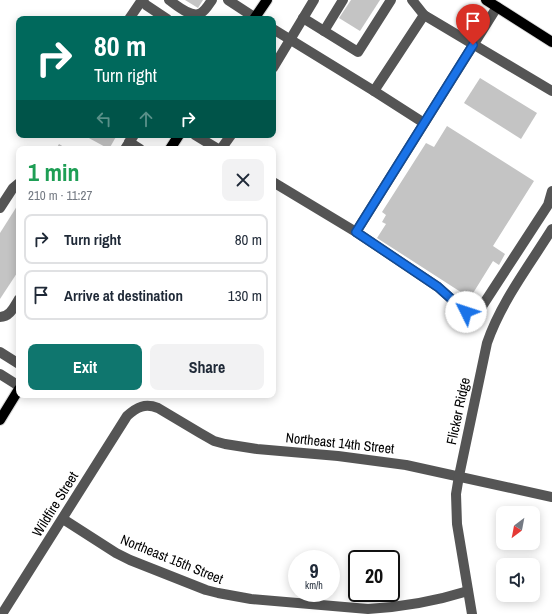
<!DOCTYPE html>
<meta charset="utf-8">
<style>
:root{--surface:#fff;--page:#f2f2f3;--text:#1f2937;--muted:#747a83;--line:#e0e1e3;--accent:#0f766e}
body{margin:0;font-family:"Archivo Narrow",sans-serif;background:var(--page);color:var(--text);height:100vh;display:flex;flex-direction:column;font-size:15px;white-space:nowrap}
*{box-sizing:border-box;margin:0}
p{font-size:13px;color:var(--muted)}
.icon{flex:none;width:22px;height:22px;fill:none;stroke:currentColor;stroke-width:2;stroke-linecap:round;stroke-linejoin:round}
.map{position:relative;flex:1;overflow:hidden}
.side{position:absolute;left:16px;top:146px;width:260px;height:252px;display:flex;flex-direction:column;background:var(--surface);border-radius:8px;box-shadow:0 2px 10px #0003}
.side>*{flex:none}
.guide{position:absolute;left:16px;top:16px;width:260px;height:122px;border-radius:8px;box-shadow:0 2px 10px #0003;background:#00695c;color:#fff;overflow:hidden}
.needle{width:26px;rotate:212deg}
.buttons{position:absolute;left:496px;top:506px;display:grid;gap:8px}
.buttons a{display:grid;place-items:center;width:44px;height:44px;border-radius:8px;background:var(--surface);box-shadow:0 2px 10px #0003;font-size:20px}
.speed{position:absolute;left:288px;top:550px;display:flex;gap:8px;font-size:20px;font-weight:700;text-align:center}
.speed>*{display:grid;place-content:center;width:52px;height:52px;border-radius:50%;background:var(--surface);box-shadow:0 2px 10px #0003;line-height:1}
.speed small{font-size:10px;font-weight:400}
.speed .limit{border:2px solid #111;border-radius:6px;background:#fff;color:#111}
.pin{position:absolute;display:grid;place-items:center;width:34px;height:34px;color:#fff;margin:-41px -17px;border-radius:50% 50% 50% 0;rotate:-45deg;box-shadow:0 0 4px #0007}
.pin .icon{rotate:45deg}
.me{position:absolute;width:44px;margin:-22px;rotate:311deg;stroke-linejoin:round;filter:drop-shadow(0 0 3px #0008)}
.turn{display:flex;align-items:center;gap:14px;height:84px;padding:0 12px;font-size:18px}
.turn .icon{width:52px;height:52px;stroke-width:2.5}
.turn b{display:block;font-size:28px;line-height:34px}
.lanes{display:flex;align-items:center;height:38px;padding:0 12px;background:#0003;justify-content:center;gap:20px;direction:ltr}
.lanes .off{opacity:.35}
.round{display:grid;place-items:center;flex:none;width:42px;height:42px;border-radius:8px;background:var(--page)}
.summary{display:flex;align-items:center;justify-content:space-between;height:68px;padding:0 12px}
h1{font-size:24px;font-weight:700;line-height:30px;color:#1e9e55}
.button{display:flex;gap:8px;margin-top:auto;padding:8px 12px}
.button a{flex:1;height:46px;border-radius:8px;background:var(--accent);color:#fff;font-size:16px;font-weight:700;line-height:46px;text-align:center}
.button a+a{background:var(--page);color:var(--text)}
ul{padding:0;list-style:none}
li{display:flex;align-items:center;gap:12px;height:50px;margin:0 8px 6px;padding:0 4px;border:2px solid var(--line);border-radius:8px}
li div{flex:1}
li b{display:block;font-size:15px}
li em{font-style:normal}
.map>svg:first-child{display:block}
.building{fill:#c4c4c4}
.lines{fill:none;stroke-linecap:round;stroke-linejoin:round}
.major-casing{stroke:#dbdbdb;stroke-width:12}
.minor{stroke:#555;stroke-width:10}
.major{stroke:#000;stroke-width:10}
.route-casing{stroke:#114b97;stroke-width:10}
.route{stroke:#1a73e8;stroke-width:7}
.labels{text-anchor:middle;stroke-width:3;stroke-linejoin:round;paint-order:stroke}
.street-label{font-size:14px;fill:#000;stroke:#fff}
</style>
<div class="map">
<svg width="552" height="614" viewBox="0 0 552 614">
<rect width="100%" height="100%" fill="#fff"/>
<g class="building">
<path d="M185 0H203L198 8Z"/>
<path d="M351 0H380L360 31 339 18Z"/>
<path d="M480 78 537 113 521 139 464 103Z"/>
<path d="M447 126 534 181 493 246 505 254 499 265 493 261 470 298 377 238 386 224 382 222 386 215 382 212 426 143 434 147Z"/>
<path d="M88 135H117L109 149 87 137Z"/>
<path d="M59 144 67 149H56Z"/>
<path d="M19 203V270L0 299V233Z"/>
</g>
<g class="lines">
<g class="major-casing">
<g id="major">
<path d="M486 0 552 42"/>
<path d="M254 19 267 0"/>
<path d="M170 149 179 135"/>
<path d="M0 420 19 389"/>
</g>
</g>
<g class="minor">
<path d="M142 0 146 5 167 19"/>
<path d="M169 0C176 5 192 19 201 13 206 10 209 4 212 0"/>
<path d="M228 0 257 19"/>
<path d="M412 0 424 15 374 91 424 123"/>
<path d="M424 15 552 91"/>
<path d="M303 18 358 52 391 0"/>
<path d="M129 19 142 0"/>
<path d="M273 29 374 91"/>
<path d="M324 31 343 0"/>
<path d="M273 68 314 0"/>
<path d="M195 135 218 149"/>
<path d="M129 142 140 149"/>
<path d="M125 149 134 135"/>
<path d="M221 149 231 135"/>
<path d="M273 182 356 232 438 287 466 312 479 311 548 205 552 191"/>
<path d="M0 208 13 188 19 183"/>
<path d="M356 232 497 7"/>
<path d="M0 317C10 317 14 307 19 299"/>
<path d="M0 352 19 364"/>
<path d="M0 374 19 386"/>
<path d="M63 519 116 553 130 560 206 590 218 593 251 599 368 609C402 607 436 601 468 591"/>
<path d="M2 614 127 416C137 407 145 403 158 408L200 433 214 441 225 444 257 449 338 456 406 465 552 497"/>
<path d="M472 614 457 524 456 494 459 476 487 343C501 302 529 266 552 229"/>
</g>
<use href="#major" class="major"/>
</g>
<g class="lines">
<g class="route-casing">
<path id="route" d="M466 312 438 287 356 232 473 45"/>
</g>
<use href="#route" class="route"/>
</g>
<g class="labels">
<g class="street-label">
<text transform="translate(458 411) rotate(-78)" y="5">Flicker Ridge</text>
<text transform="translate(340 443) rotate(6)" y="5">Northeast 14th Street</text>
<text transform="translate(55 504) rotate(-58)" y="5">Wildfire Street</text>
<text transform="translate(172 559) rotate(22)" y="5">Northeast 15th Street</text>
</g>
</g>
</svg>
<div class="buttons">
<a><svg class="needle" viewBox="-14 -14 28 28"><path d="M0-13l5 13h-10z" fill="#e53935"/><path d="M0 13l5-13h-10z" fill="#747a83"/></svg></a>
<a><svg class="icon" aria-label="sound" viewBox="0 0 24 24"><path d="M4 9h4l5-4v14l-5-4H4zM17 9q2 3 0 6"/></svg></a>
</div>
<div class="speed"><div>9<small>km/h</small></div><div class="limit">20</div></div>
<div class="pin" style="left:473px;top:45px;background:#d93025"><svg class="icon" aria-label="arrive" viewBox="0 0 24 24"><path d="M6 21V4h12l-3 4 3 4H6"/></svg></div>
<svg class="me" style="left:466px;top:312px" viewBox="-20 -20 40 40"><circle r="19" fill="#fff"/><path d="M0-13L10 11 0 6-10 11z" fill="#1a73e8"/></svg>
<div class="guide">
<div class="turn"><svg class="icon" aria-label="right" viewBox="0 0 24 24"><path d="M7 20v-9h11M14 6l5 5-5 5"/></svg><div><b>80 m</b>Turn right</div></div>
<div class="lanes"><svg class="icon off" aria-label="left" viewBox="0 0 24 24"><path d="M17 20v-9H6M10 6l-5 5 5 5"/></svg><svg class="icon off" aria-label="ahead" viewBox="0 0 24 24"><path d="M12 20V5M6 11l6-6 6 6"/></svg><svg class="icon" aria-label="right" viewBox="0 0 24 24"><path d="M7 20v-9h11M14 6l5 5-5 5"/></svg></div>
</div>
<section class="side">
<div class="summary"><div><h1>1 min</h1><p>210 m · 11:27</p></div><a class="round"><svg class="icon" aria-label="close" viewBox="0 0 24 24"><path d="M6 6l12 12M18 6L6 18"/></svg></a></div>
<ul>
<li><svg class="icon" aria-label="right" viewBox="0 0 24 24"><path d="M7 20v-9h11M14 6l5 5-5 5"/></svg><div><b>Turn right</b></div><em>80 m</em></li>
<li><svg class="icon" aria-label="arrive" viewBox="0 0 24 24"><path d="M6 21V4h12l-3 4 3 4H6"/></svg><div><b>Arrive at destination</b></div><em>130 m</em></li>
</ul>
<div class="button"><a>Exit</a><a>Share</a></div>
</section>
</div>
